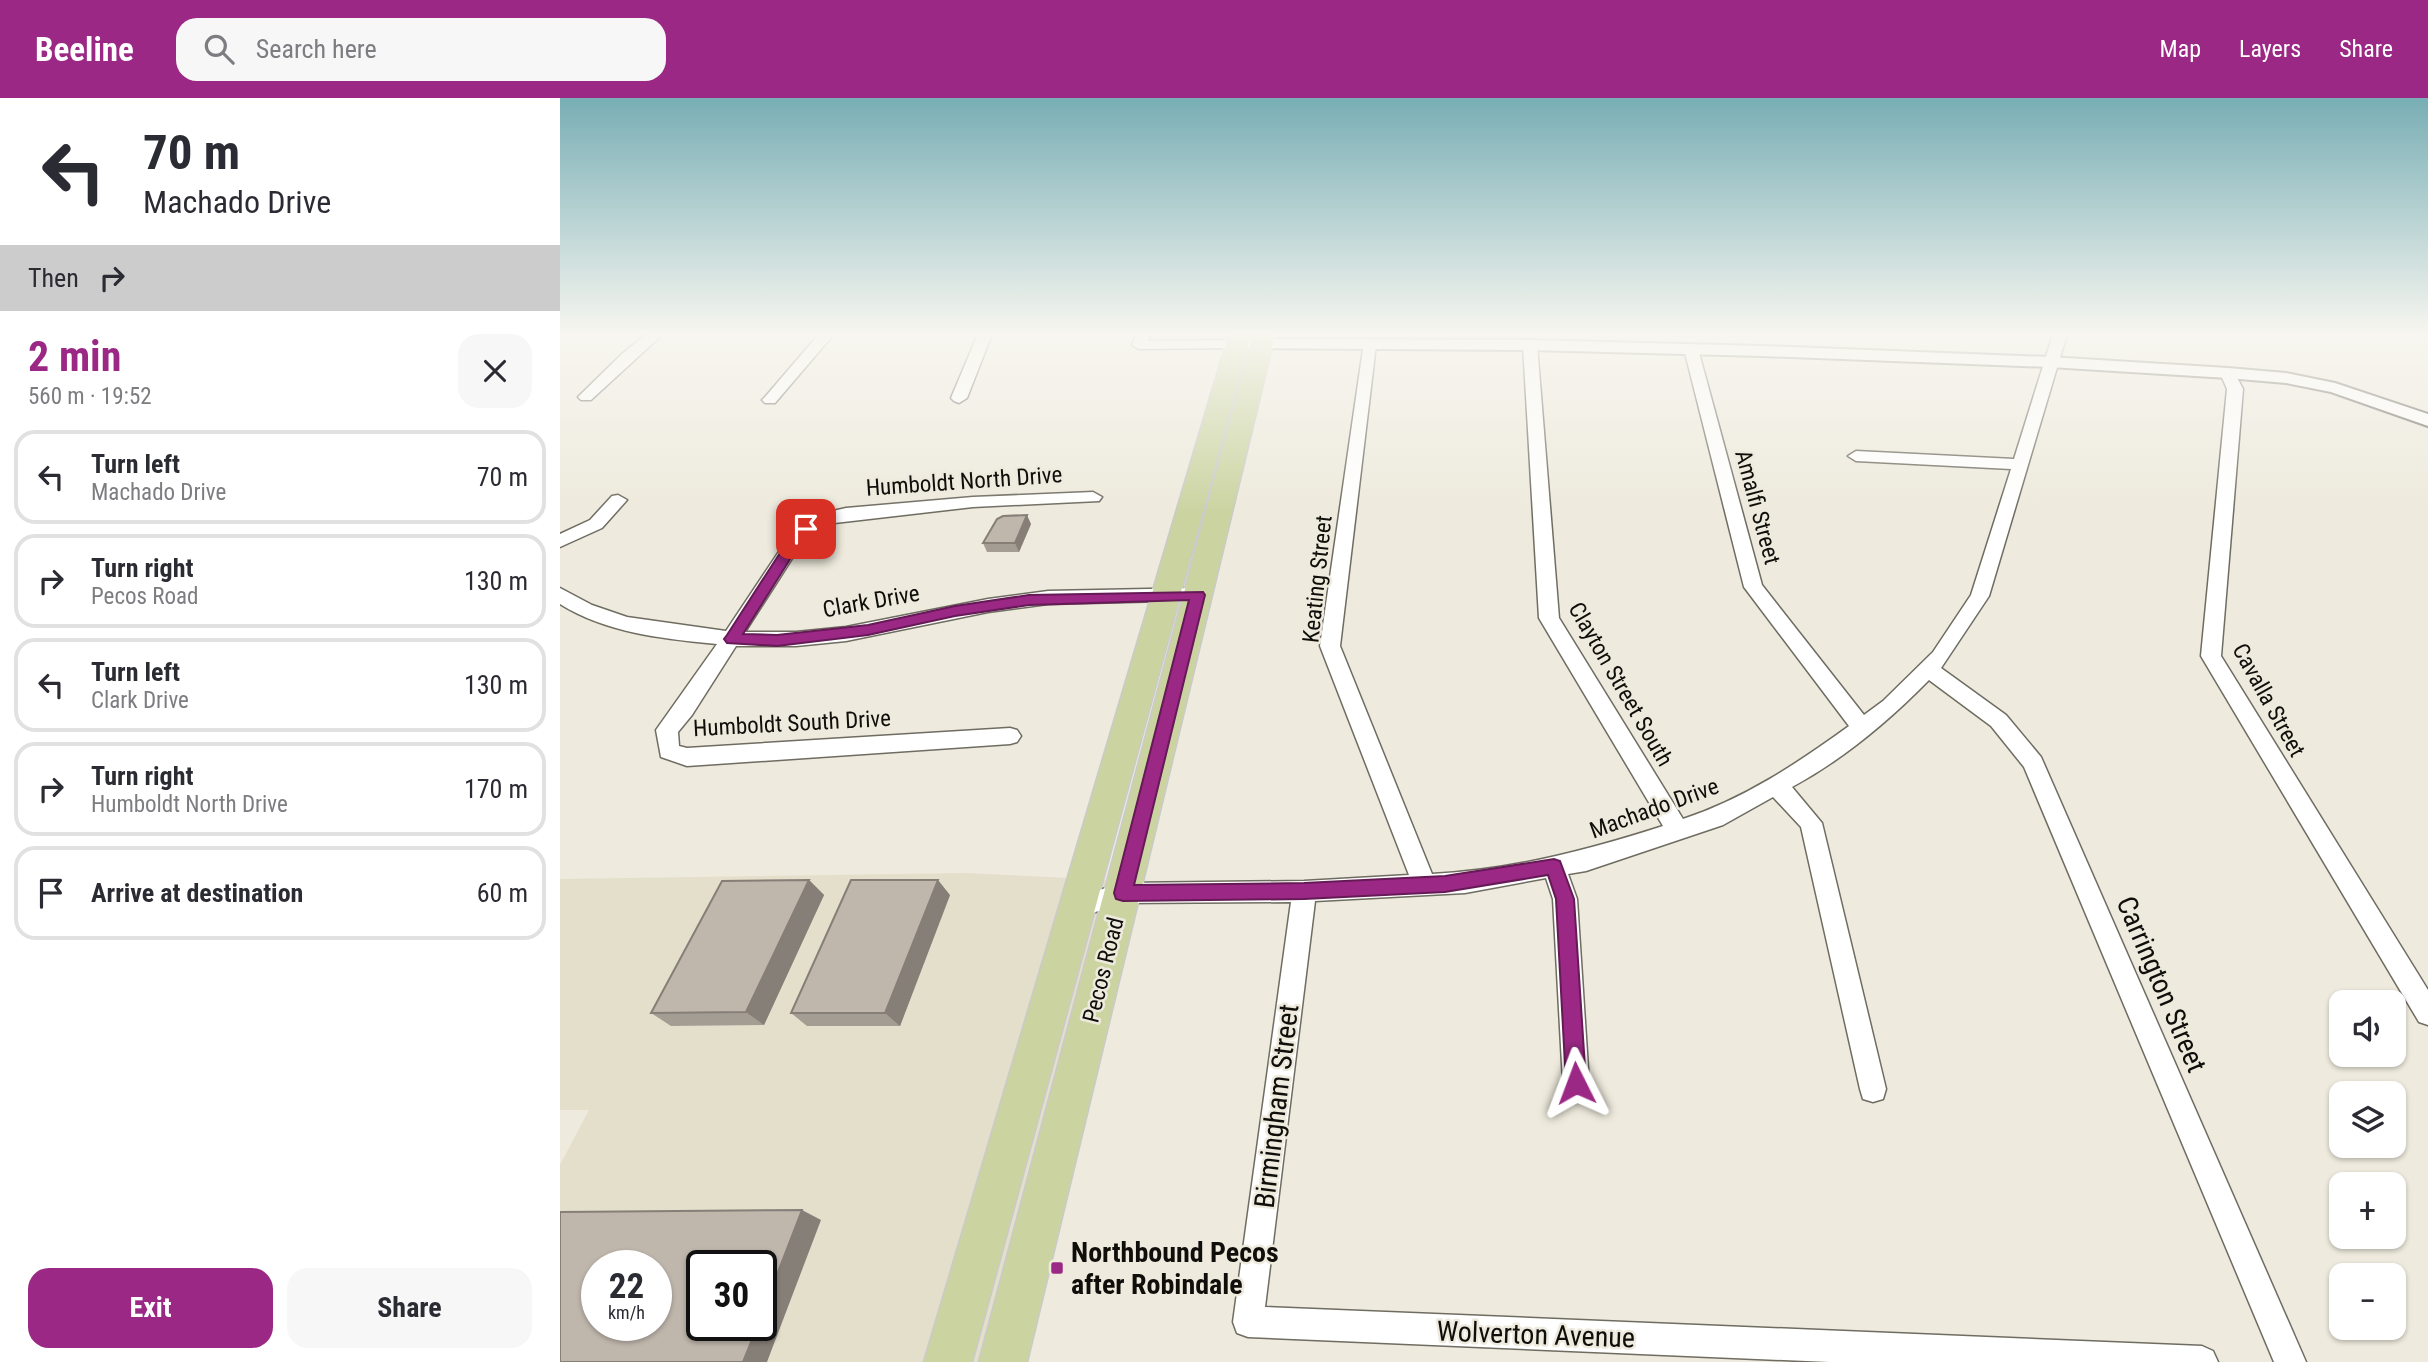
<!DOCTYPE html>
<meta charset="utf-8">
<style>
:root{--surface:#fff;--page:#f7f7f7;--text:#2b2b33;--muted:#7c7c81;--line:#e1e1e2;--accent:#9b2885}
body{margin:0;font-family:"Roboto Condensed",sans-serif;background:var(--page);color:var(--text);height:100vh;display:flex;flex-direction:column;font-size:26px;white-space:nowrap}
*{box-sizing:border-box;margin:0}
p{font-size:23px;color:var(--muted)}
.icon{flex:none;width:38px;height:38px;fill:none;stroke:currentColor;stroke-width:2;stroke-linecap:round;stroke-linejoin:round}
.map{position:relative;flex:1;overflow:hidden}
.details{display:flex;flex-direction:column;background:var(--surface);width:560px}
.details>*{flex:none}
.guide{background:#fff;color:var(--text);overflow:hidden}
.tools{position:absolute;left:1769px;top:892px;display:grid;gap:14px}
.tools a{display:grid;place-items:center;width:77px;height:77px;border-radius:14px;background:var(--surface);box-shadow:0 2px 5px #0004;font-size:35px}
.speed{position:absolute;left:21px;top:1152px;display:flex;gap:14px;font-size:35px;font-weight:700;text-align:center}
.speed>*{display:grid;place-content:center;width:91px;height:91px;border-radius:50%;background:var(--surface);box-shadow:0 2px 5px #0004;line-height:1}
.speed small{font-size:18px;font-weight:400}
.speed .limit{border:4px solid #111;border-radius:10px;background:#fff;color:#111}
.pin{position:absolute;display:grid;place-items:center;width:60px;height:60px;color:#fff;margin:-30px;border-radius:14px;box-shadow:0 4px 10px #0006}
.me{position:absolute;width:77px;margin:-38px;rotate:357deg;stroke-linejoin:round;filter:drop-shadow(0 0 5px #0008)}
.turn{display:flex;align-items:center;gap:24px;height:147px;padding:0 28px;font-size:32px}
.turn .icon{width:91px;height:91px;stroke-width:2.5}
.turn b{display:block;font-size:49px;line-height:60px}
.then{display:flex;align-items:center;height:66px;padding:0 28px;background:#0003;gap:14px;font-size:26px}
.round{display:grid;place-items:center;flex:none;width:74px;height:74px;border-radius:21px;background:var(--page)}
.summary{display:flex;align-items:center;justify-content:space-between;height:119px;padding:0 28px}
h1{font-size:42px;font-weight:700;line-height:52px;color:var(--accent)}
.button{display:flex;gap:14px;margin-top:auto;padding:14px 28px}
.button a{flex:1;height:80px;border-radius:21px;background:var(--accent);color:#fff;font-size:28px;font-weight:700;line-height:80px;text-align:center}
.button a+a{background:var(--page);color:var(--text)}
ul{padding:0;list-style:none}
li{display:flex;align-items:center;gap:21px;height:94px;margin:0 14px 10px;padding:0 14px;border:4px solid var(--line);border-radius:21px}
li div{flex:1}
li b{display:block;font-size:26px}
li em{font-style:normal}
header{display:flex;align-items:center;gap:42px;box-sizing:border-box;height:98px;padding:0 35px;background:var(--accent);color:#fff}
header strong{font-size:33px}
nav{display:flex;gap:38px;margin-inline-start:auto;font-size:24px}
.search{width:490px;height:63px;background:var(--page);display:flex;align-items:center;gap:18px;box-sizing:border-box;padding:0 24px;border-radius:21px;color:var(--muted);font-size:26px}
main{display:flex;flex:1;min-height:0}
.map>svg:first-child{display:block}
.built{fill:#e4dfcb;fill-rule:evenodd}
.lines{fill:none;stroke-linecap:round;stroke-linejoin:round}
.minor-casing{stroke:#6f6c61;stroke-width:3}
.tertiary-casing{stroke:#6f6c61;stroke-width:4}
.primary-casing{stroke:#cacac9;stroke-width:3}
.minor{fill:#fff;fill-rule:evenodd}
.tertiary{fill:#fff;fill-rule:evenodd}
.primary{fill:#cbd4a1;fill-rule:evenodd}
.wall{fill:#a49d94}
.shaded-wall{fill:#867f78}
.building{fill:#bfb6ac;stroke:#867f78;stroke-width:2;fill-rule:evenodd}
.route{fill:#9b2885;stroke:#651a56;stroke-width:2}
.poi-dot{fill:#9b2885;stroke:#eeeadd;stroke-width:2.5}
.labels{text-anchor:middle;stroke-width:5;stroke-linejoin:round;paint-order:stroke}
.street-label{font-size:23px;fill:#0f0e0a;stroke:#eeeadd}
.near-street-label{font-size:28px;fill:#0f0e0a;stroke:#eeeadd}
.near-poi-label{font-size:28px;font-weight:bold;fill:#0f0e0a;stroke:#eeeadd;text-anchor:start}
</style>
<header>
<strong>Beeline</strong>
<div class="search"><svg class="icon" aria-label="search" viewBox="0 0 24 24"><circle cx="10" cy="10" r="6"/><path d="M15 15l6 6"/></svg>Search here</div>
<nav><a>Map</a><a>Layers</a><a>Share</a></nav>
</header>
<main>
<section class="details">
<div class="guide">
<div class="turn"><svg class="icon" aria-label="left" viewBox="0 0 24 24"><path d="M17 20v-9H6M10 6l-5 5 5 5"/></svg><div><b>70 m</b>Machado Drive</div></div>
<div class="then">Then<svg class="icon" aria-label="right" viewBox="0 0 24 24"><path d="M7 20v-9h11M14 6l5 5-5 5"/></svg></div>
</div>
<div class="summary"><div><h1>2 min</h1><p>560 m · 19:52</p></div><a class="round"><svg class="icon" aria-label="close" viewBox="0 0 24 24"><path d="M6 6l12 12M18 6L6 18"/></svg></a></div>
<ul>
<li><svg class="icon" aria-label="left" viewBox="0 0 24 24"><path d="M17 20v-9H6M10 6l-5 5 5 5"/></svg><div><b>Turn left</b><p>Machado Drive</p></div><em>70 m</em></li>
<li><svg class="icon" aria-label="right" viewBox="0 0 24 24"><path d="M7 20v-9h11M14 6l5 5-5 5"/></svg><div><b>Turn right</b><p>Pecos Road</p></div><em>130 m</em></li>
<li><svg class="icon" aria-label="left" viewBox="0 0 24 24"><path d="M17 20v-9H6M10 6l-5 5 5 5"/></svg><div><b>Turn left</b><p>Clark Drive</p></div><em>130 m</em></li>
<li><svg class="icon" aria-label="right" viewBox="0 0 24 24"><path d="M7 20v-9h11M14 6l5 5-5 5"/></svg><div><b>Turn right</b><p>Humboldt North Drive</p></div><em>170 m</em></li>
<li><svg class="icon" aria-label="arrive" viewBox="0 0 24 24"><path d="M6 21V4h12l-3 4 3 4H6"/></svg><div><b>Arrive at destination</b></div><em>60 m</em></li>
</ul>
<div class="button"><a>Exit</a><a>Share</a></div>
</section>
<div class="map">
<svg width="1868" height="1264" viewBox="0 0 1868 1264">
<rect width="100%" height="100%" fill="#eeeadd"/>
<path class="built" d="M406 775 552 782 423 1264H0V1067L29 1012H0V781ZM37 1167H96V1227H37ZM142 1167H201V1227H142Z"/>
<g class="lines">
<g class="minor-casing">
<g id="minor">
<path d="M87 236H103L31 302H21L18 299 21 296 63 255Z"/>
<path d="M259 236H274L215 305H205L202 302 205 299Z"/>
<path d="M418 236H432L407 300 399 305 394 303 391 300Z"/>
<path d="M577 236H591L588 243 677 242 684 246 677 250 579 251 572 247Z"/>
<path d="M1493 236H1507L1429 498 1381 570 1446 617 1481 659 1746 1264H1714L1464 669 1431 628 1369 582C1329 623 1282 662 1232 689L1262 725 1326 991 1323 1001 1313 1004 1303 1001 1300 991 1241 729 1213 699 1163 727 1026 773 1008 776 1017 801 1029 985 1026 994 1016 998 1006 994 1003 985 993 801 986 780 905 795 755 803 705 1209 1642 1248 1653 1253 1658 1264H1269L688 1239 677 1235 673 1224 731 804 563 805 517 820 509 817 505 809 509 801 563 785 744 783 849 777 760 548 804 244H814L816 247 780 548 872 776C952 772 1028 752 1103 728L979 520 963 247 965 244H975L977 247 999 520 1123 721C1184 701 1238 665 1289 628L1184 489 1124 251 1126 248 1131 247 1138 251 1202 487 1304 617 1323 603 1373 554 1411 497 1451 371 1296 363 1288 358 1296 353 1454 361Z"/>
<path d="M1668 270 1673 272 1683 291 1661 558 1868 892V927L1859 924 1641 558 1667 291 1660 275Z"/>
<path d="M533 394 542 399 539 403 413 409 266 426 240 448 185 534H236L286 529 428 501 488 493 638 490 645 492 647 497 645 502 488 506 428 514 286 543 236 548H176L132 617 118 634 119 648 127 650 450 630 457 632 461 638 457 644 450 646 127 668 101 659 96 632 157 546C104 541 46 535 0 506V490L32 507 67 519 166 533 228 440 255 417 286 410 413 399Z"/>
<path d="M58 397 67 402 42 430 0 449V436L30 422 52 398Z"/>
</g>
</g>
<g class="tertiary-casing">
<path id="tertiary" d="M677 241 970 242 1202 248 1490 259 1668 270 1726 275 1775 285 1868 316V328L1771 294 1726 285 1668 280 1490 269 1202 258 970 252 671 250 669 246Z"/>
</g>
<g class="primary-casing">
<g id="primary">
<path d="M669 236H691L412 1264H364Z"/>
<path d="M693 236H715L467 1264H419Z"/>
</g>
</g>
<use href="#minor" class="minor"/>
<use href="#tertiary" class="tertiary"/>
<use href="#primary" class="primary"/>
</g>
<g class="wall">
<path d="M471 426 459 454H427L423 445Z"/>
<path d="M249 782 264 797 204 927 111 928 91 915Z"/>
<path d="M390 797 340 928H247L231 915Z"/>
</g>
<g class="shaded-wall">
<path d="M467 417 471 426 459 454 455 445Z"/>
<path d="M249 782 264 797 204 927 186 914Z"/>
<path d="M378 782 390 797 340 928 325 915Z"/>
<path d="M242 1112 261 1122 207 1264H183L198 1227H201V1218Z"/>
</g>
<g class="building">
<path d="M467 417 455 445H423L437 421 443 418Z"/>
<path d="M249 782 186 914 91 915 162 783Z"/>
<path d="M291 782H378L325 915H231Z"/>
<path d="M242 1112 201 1218V1167H142V1227H198L183 1264H0V1114ZM37 1167H96V1227H37Z"/>
</g>
<linearGradient id="sky" x2="0" y2="1"><stop stop-color="#78aeb5"/><stop offset="0.57" stop-color="#f7f6f0"/><stop offset="1" stop-color="#f7f6f0" stop-opacity="0"/></linearGradient>
<rect width="1868" height="413" fill="url(#sky)"/>
<path class="route" d="M246 426 252 431 239 447 183 536 217 537 308 527 395 508 469 497 643 494 645 497 574 787 744 785 885 778 994 761 1000 763 1014 801 1026 985 1023 992 1016 995 1009 992 1006 985 996 801 988 777 885 794 744 801 563 803 556 801 554 795 629 502 469 507 395 518 308 537 217 548 167 545 164 541 167 537 229 441 241 428Z"/>
<rect class="poi-dot" x="490" y="1163" width="14" height="14" rx="3.5"/>
<g class="labels">
<g class="street-label">
<text transform="translate(404 383) rotate(-4)" y="8">Humboldt North Drive</text>
<text transform="translate(1198 409) rotate(75)" y="8">Amalfi Street</text>
<text transform="translate(757 481) rotate(-84)" y="8">Keating Street</text>
<text transform="translate(311 503) rotate(-10)" y="8">Clark Drive</text>
<text transform="translate(1061 586) rotate(60)" y="8">Clayton Street South</text>
<text transform="translate(1709 602) rotate(61)" y="8">Cavalla Street</text>
<text transform="translate(232 625) rotate(-3)" y="8">Humboldt South Drive</text>
<text transform="translate(1094 710) rotate(-20)" y="8">Machado Drive</text>
<text transform="translate(543 872) rotate(-76)" y="8">Pecos Road</text>
</g>
<g class="near-street-label">
<text transform="translate(1602 886) rotate(67)" y="10">Carrington Street</text>
<text transform="translate(716 1008) rotate(-83)" y="10">Birmingham Street</text>
<text transform="translate(976 1236) rotate(2)" y="10">Wolverton Avenue</text>
</g>
<g class="near-poi-label">
<text x="511" y="1164">Northbound Pecos<tspan x="511" dy="32">after Robindale</tspan></text>
</g>
</g>
</svg>
<div class="tools">
<a><svg class="icon" aria-label="sound" viewBox="0 0 24 24"><path d="M4 9h4l5-4v14l-5-4H4zM17 9q2 3 0 6"/></svg></a>
<a><svg class="icon" aria-label="layers" viewBox="0 0 24 24"><path d="M12 4l9 5-9 5-9-5zM3 14l9 5 9-5"/></svg></a>
<a>+</a>
<a>−</a>
</div>
<div class="speed"><div>22<small>km/h</small></div><div class="limit">30</div></div>
<div class="pin" style="left:246px;top:431px;background:#d93025"><svg class="icon" aria-label="arrive" viewBox="0 0 24 24"><path d="M6 21V4h12l-3 4 3 4H6"/></svg></div>
<svg class="me" style="left:1016px;top:985px" viewBox="-20 -20 40 40"><path d="M0-17L14 15 0 8-14 15z" fill="#9b2885" stroke="#fff" stroke-width="4"/></svg>
</div>
</main>
